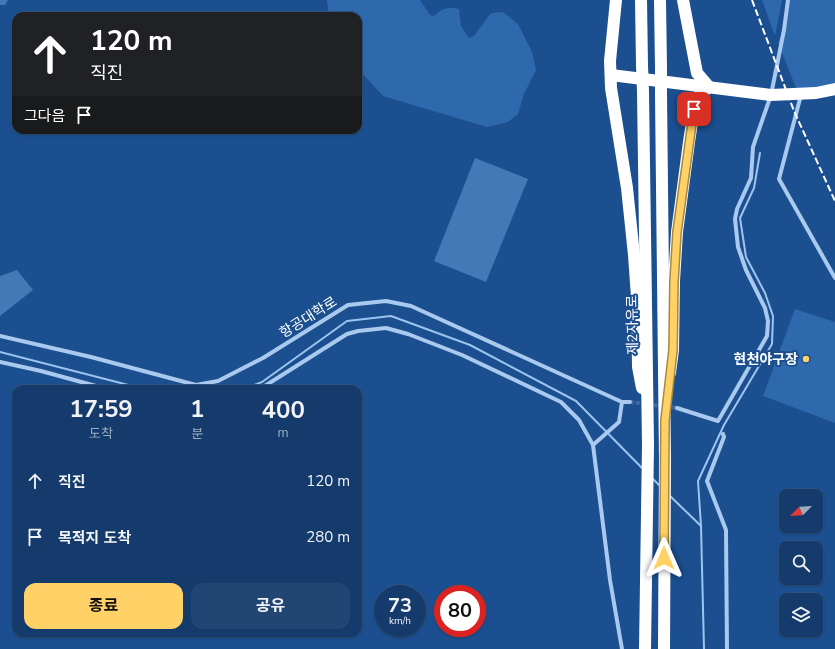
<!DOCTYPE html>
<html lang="ko">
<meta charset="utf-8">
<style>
:root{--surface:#143b6b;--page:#214673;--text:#f1f3f6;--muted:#9dadc1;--line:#33557e;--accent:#ffd166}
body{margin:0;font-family:"Nunito Sans","Noto Sans KR",sans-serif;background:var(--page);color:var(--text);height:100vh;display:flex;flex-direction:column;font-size:15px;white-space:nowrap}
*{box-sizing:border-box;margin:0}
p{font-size:13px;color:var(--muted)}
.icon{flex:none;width:22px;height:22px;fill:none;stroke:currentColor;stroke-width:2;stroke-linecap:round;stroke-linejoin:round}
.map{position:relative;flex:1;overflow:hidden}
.panel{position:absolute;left:12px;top:385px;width:350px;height:252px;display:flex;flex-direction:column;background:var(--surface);border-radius:12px;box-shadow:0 1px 3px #0004,0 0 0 1px var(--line)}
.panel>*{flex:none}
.guide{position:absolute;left:12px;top:12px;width:350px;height:122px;border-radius:12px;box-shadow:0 1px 3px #0004,0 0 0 1px var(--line);background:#202124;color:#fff;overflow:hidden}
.needle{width:26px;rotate:246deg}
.fabs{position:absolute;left:779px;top:489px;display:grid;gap:8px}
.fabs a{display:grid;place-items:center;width:44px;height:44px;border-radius:8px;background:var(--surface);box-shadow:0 1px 3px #0004,0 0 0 1px var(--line);font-size:20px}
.speed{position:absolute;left:374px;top:585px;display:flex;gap:8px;font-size:20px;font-weight:700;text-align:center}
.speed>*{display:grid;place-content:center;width:52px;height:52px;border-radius:50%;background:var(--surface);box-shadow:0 1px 3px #0004,0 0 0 1px var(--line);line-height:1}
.speed small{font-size:10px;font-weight:400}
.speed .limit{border:6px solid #d22;background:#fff;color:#111}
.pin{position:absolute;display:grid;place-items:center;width:34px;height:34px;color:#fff;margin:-17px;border-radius:8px;box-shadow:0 2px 6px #0006}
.me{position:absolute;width:44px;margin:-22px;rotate:0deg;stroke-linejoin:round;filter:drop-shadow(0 0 3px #0008)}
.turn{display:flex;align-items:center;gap:14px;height:84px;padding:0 12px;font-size:18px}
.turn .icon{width:52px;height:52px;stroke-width:2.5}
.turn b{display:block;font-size:28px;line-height:34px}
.then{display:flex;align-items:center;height:38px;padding:0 12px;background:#0003;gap:8px;font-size:15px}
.eta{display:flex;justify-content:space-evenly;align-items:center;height:68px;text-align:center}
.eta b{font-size:24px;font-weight:700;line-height:28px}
.cta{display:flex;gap:8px;margin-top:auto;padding:8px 12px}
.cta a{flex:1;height:46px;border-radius:12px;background:var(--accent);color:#111;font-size:16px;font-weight:700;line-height:46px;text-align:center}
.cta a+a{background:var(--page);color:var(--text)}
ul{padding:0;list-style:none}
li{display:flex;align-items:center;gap:12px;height:56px;padding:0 12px}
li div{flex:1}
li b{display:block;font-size:15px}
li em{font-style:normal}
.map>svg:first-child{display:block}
.green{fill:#2e69ad}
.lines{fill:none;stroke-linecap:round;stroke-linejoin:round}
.stream{stroke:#9cc4f0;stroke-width:2}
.building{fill:#4478b7}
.street-tunnel{stroke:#3d69a0;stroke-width:4;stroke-dasharray:4 2;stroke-linecap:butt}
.street{stroke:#a9c9ee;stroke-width:4}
.highway{stroke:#fff;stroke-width:12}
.rail{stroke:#fff;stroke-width:2;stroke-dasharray:7 3;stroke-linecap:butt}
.highway-bridge{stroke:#fff;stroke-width:12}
.route-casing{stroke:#a68842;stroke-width:10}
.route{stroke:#ffd166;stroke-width:7}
.poi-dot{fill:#ffd166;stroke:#1b4f8f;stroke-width:1.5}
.labels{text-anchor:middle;stroke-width:4;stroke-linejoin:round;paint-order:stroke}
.street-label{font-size:14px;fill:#fff;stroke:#1b4f8f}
.poi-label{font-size:14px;font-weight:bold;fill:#fff;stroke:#1b4f8f;text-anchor:end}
</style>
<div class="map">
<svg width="835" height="649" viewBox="0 0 835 649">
<rect width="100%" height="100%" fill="#1b4f8f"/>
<g class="green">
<path d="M327 0H420L430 15 434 16C443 8 448 7 459 9L461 26 469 38 474 36 491 13 503 12 518 24 532 52 536 70 524 94 518 114 508 122 487 127 383 96 358 69V16H329Z"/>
<path d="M762 0H782L775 36Z"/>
<path d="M787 0H835V86L797 90 778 43 786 22Z"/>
<path d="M795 309 835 322V423L763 396Z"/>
</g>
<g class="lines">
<g class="stream">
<path d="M0 352 144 389"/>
<path d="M243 389 262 382 347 321 391 316 470 345 576 401 643 469"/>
<path d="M652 478 660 486"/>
<path d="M669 495 701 526 704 649"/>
<path d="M701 526 698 481 724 425 772 344 773 316 765 293 746 257 740 218 754 188 760 153"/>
</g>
</g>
<g class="building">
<path d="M0 0H8L5 5H0Z"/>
<path d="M475 158 528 179 486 282 434 261Z"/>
<path d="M17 270 33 290 0 316V276Z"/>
</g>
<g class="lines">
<path class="street-tunnel" d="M630 402 677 408"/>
<g class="street">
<path d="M801 95 779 179 835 278"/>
<path d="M0 336 91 357 196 385 218 381 263 358 348 305 386 301 411 306 622 402"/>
<path d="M0 362 41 371 107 389"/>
<path d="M260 389 347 334 358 331 386 328 408 334 462 355 561 402 579 420 593 445"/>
<path d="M677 408 718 421 767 336 768 321 765 308 746 270 738 247 735 219 737 209 751 178 753 147 771 95 784 30 788 0"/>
<path d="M723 434 724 437 707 481 726 530 727 649"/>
<path d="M622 649 610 580 593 445 619 422 622 402H630"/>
</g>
<g class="highway">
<path d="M616 0 610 61 611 88 627 188 634 255 637 297 638 367 642 388"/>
<path d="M641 0 642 65"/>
<path d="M660 0 661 67"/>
<path d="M611 75 771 95 816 93 835 89"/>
<path d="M643 92 648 445 645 649"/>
<path d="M661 95 665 460 664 649"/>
<path d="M670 373 673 350 674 281 677 232 689 142 694 109 699 95 709 87 697 73 683 0"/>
</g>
<path class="rail" d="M752 0 794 111 835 201"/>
<g class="highway-bridge">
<path d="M642 65 643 92"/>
<path d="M661 67V95"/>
</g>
</g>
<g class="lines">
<g class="route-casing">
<path id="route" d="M664 558 665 420 673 350 674 282 677 232 694 109"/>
</g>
<use href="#route" class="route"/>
</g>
<circle class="poi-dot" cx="806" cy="359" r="4"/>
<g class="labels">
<g class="street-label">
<text transform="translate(308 317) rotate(-32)" y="5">항공대학로</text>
<text transform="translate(632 325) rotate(-91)" y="5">제2자유로</text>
</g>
<g class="poi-label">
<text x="798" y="364">현천야구장</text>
</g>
</g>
</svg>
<div class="fabs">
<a><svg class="needle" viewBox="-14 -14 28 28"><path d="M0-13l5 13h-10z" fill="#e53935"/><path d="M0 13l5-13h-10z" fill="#9dadc1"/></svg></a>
<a><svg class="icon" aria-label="search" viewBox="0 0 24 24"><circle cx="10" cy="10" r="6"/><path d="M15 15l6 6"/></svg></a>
<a><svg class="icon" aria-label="layers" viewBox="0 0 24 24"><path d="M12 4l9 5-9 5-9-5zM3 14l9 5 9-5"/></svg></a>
</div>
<div class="speed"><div>73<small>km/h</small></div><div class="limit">80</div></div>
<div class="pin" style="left:694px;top:109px;background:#d93025"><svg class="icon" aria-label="arrive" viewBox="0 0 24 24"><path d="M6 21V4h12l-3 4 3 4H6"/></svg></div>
<svg class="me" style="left:664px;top:558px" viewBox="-20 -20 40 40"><path d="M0-17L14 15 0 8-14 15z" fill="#ffd166" stroke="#fff" stroke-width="4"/></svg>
<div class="guide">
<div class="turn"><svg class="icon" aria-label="ahead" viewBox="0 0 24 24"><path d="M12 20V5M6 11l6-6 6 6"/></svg><div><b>120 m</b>직진</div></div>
<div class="then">그다음<svg class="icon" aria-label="arrive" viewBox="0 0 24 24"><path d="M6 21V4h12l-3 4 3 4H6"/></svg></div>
</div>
<section class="panel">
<div class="eta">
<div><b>17:59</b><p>도착</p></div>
<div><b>1</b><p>분</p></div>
<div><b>400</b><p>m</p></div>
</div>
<ul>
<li><svg class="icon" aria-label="ahead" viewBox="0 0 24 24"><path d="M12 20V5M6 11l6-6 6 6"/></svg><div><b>직진</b></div><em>120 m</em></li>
<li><svg class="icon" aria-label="arrive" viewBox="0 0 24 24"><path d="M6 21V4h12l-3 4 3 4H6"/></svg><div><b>목적지 도착</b></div><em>280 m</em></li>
</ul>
<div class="cta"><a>종료</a><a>공유</a></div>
</section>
</div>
